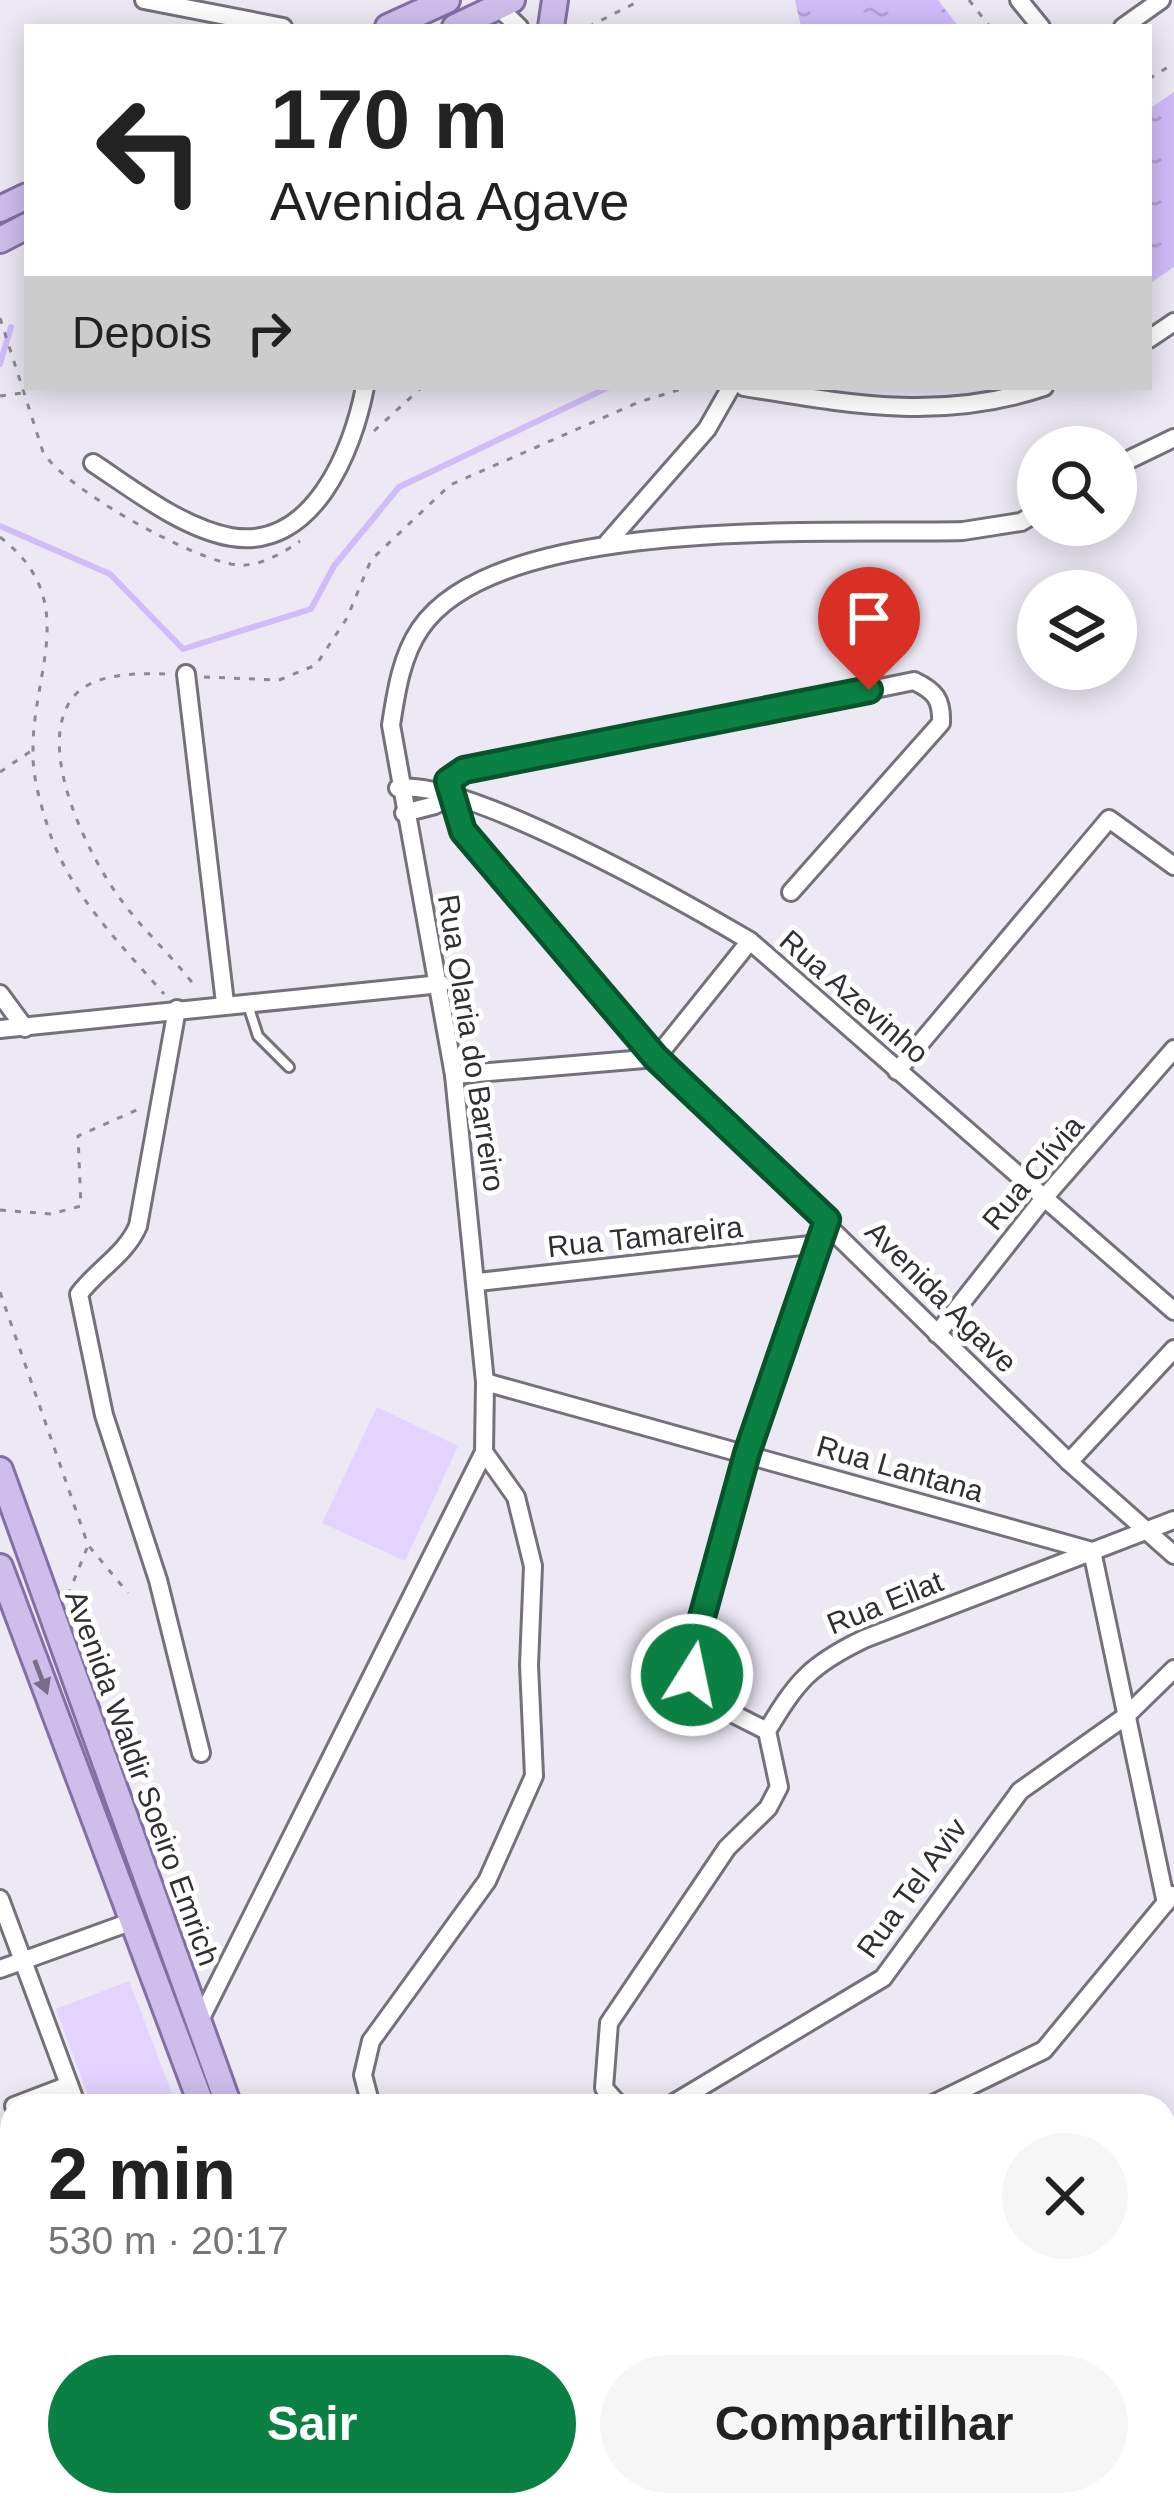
<!DOCTYPE html>
<html lang="pt">
<meta charset="utf-8">
<style>
:root{--surface:#fff;--page:#f6f6f6;--text:#222;--muted:#767676;--accent:#0b8043}
body{margin:0;font-family:Helvetica,sans-serif;background:var(--page);color:var(--text);height:100vh;display:flex;flex-direction:column;font-size:45px;white-space:nowrap}
*{box-sizing:border-box;margin:0}
p{font-size:39px;color:var(--muted)}
.icon{flex:none;width:66px;height:66px;fill:none;stroke:currentColor;stroke-width:2;stroke-linecap:round;stroke-linejoin:round}
.map{position:relative;flex:1;overflow:hidden}
.side{position:absolute;left:0px;top:2094px;width:1176px;height:423px;display:flex;flex-direction:column;background:var(--surface);border-radius:36px 36px 0 0;box-shadow:0 6px 30px #0003}
.side>*{flex:none}
.banner{position:absolute;left:24px;top:24px;width:1128px;height:366px;border-radius:0px;box-shadow:0 6px 30px #0003;background:#fff;color:var(--text);overflow:hidden}
.controls{position:absolute;left:1017px;top:426px;display:grid;gap:24px}
.controls a{display:grid;place-items:center;width:120px;height:120px;border-radius:50%;background:var(--surface);box-shadow:0 6px 30px #0003;font-size:60px}
.pin{position:absolute;display:grid;place-items:center;width:102px;height:102px;color:#fff;margin:-123px -51px;border-radius:50% 50% 50% 0;rotate:-45deg;box-shadow:0 0 12px #0007}
.pin .icon{rotate:45deg}
.me{position:absolute;width:132px;margin:-66px;rotate:10deg;stroke-linejoin:round;filter:drop-shadow(0 0 9px #0008)}
.turn{display:flex;align-items:center;gap:42px;height:252px;padding:0 48px;font-size:54px}
.turn .icon{width:156px;height:156px;stroke-width:2.5}
.turn b{display:block;font-size:84px;line-height:102px}
.then{display:flex;align-items:center;height:114px;padding:0 48px;background:#0003;gap:24px;font-size:45px}
.round{display:grid;place-items:center;flex:none;width:126px;height:126px;border-radius:63px;background:var(--page)}
.overview{display:flex;align-items:center;justify-content:space-between;height:204px;padding:0 48px}
h1{font-size:72px;font-weight:700;line-height:90px}
.primary-button{display:flex;gap:24px;margin-top:auto;padding:24px 48px}
.primary-button a{flex:1;height:138px;border-radius:72px;background:var(--accent);color:#fff;font-size:48px;font-weight:700;line-height:138px;text-align:center}
.primary-button a+a{background:var(--page);color:var(--text)}
.map>svg:first-child{display:block}
.pitch{fill:#e2d4ff}
.water{fill:url(#water-ripples)}
.lines{fill:none;stroke-linecap:round;stroke-linejoin:round}
.stream{stroke:#d1bcfa;stroke-width:6}
.service-casing{stroke:#74717b;stroke-width:14}
.minor-casing{stroke:#74717b;stroke-width:22}
.primary-casing{stroke:#826fa4;stroke-width:30}
.path{stroke:#8a8890;stroke-width:3;stroke-dasharray:6 9;stroke-linecap:butt}
.service{stroke:#fff;stroke-width:8}
.minor{stroke:#fff;stroke-width:16}
.primary{stroke:#cebeec;stroke-width:24}
.oneway{fill:#786f87}
.route-casing{stroke:#07532c;stroke-width:30}
.route{stroke:#0b8043;stroke-width:21}
.labels{text-anchor:middle;stroke-width:10;stroke-linejoin:round;paint-order:stroke}
.street-label{font-size:30px;fill:#312f34;stroke:#fff}
</style>
<div class="map">
<svg width="1174" height="2516" viewBox="0 0 1174 2516">
<defs>
<pattern id="water-ripples" width="26" height="14" patternUnits="userSpaceOnUse" patternTransform="scale(3)"><rect width="26" height="14" fill="#d1bcfa"/><path d="M2 4q2-2 4 0t4 0M15 11q2-2 4 0t4 0" fill="none" stroke="#b4a2d7"/></pattern>
</defs>
<rect width="100%" height="100%" fill="#ece8f4"/>
<g class="pitch">
<path d="M377 1407 458 1446 405 1561 322 1523Z"/>
<path d="M129 1981 177 2106H92L56 2009Z"/>
</g>
<g class="water">
<path d="M795 0H938L959 27H801Z"/>
<path d="M1174 92V267L1149 284V109Z"/>
</g>
<g class="lines">
<g class="stream">
<path d="M0 364 11 327"/>
<path d="M0 526 110 574 183 649 311 609 334 566 399 487 609 387"/>
</g>
<g class="service-casing">
<path id="service" d="M247 1002 258 1036 289 1067"/>
</g>
<g class="minor-casing">
<g id="minor">
<path d="M144 0 283 27"/>
<path d="M1019 0 1041 27"/>
<path d="M492 1 519 27"/>
<path d="M1123 27 1161 0"/>
<path d="M1149 339 1174 322"/>
<path d="M744 387C849 404 940 422 1044 387"/>
<path d="M93 463C134 490 182 528 231 537 313 551 353 450 365 387"/>
<path d="M1116 466 1174 438"/>
<path d="M608 542 707 429 731 387"/>
<path d="M186 674 225 1003"/>
<path d="M398 788C466 778 684 902 750 941L1174 1311"/>
<path d="M404 813 435 805 451 793"/>
<path d="M791 892 941 723C942 699 935 691 914 681L449 776 463 831 656 1058 1069 1462 1174 1555"/>
<path d="M0 994 25 1028"/>
<path d="M177 1009 138 1226C126 1254 98 1269 79 1294L104 1415 158 1580 201 1753"/>
<path d="M0 1029 441 984"/>
<path d="M897 1071 1109 819 1174 866"/>
<path d="M454 1075 656 1058 750 941"/>
<path d="M478 1282 819 1244"/>
<path d="M937 1334 1044 1198 1174 1049"/>
<path d="M485 1382 1092 1551 1166 1903"/>
<path d="M1069 1462 1174 1349"/>
<path d="M767 1731C727 1710 691 1700 693 1650L747 1453 827 1220"/>
<path d="M0 1899 77 2106"/>
<path d="M0 1969 133 1921"/>
<path d="M197 2026 484 1452 485 1382 454 1075 391 725C396 693 401 657 420 629 498 513 834 535 963 531L1021 522 1038 512"/>
<path d="M14 2106 69 2085"/>
<path d="M371 2106 363 2075 371 2041 487 1881 534 1776 529 1665 533 1566 516 1497 484 1452"/>
<path d="M620 2106 604 2088 609 2023 727 1848 768 1808 779 1787 767 1731C797 1681 810 1665 864 1639L1174 1520"/>
<path d="M669 2106 883 1978 1020 1791 1126 1716 1174 1669"/>
<path d="M929 2106 1044 2050 1172 1895"/>
<path d="M0 2270 12 2265"/>
<path d="M1164 2331 1174 2303"/>
<path d="M0 2453 12 2459"/>
<path d="M1110 2505V2516"/>
<path d="M266 2516 271 2505"/>
<path d="M795 2516 810 2505"/>
<path d="M875 2516 892 2505"/>
</g>
</g>
<g class="primary-casing">
<g id="primary">
<path d="M388 27 447 0"/>
<path d="M455 27 512 0"/>
<path d="M551 27 555 0"/>
<path d="M0 209 27 196"/>
<path d="M0 240 27 226"/>
<path d="M0 1470 229 2106"/>
<path d="M0 1567 202 2106"/>
<path d="M378 2505 384 2516"/>
<path d="M406 2505 412 2516"/>
</g>
</g>
<g class="path">
<path d="M969 0 990 27"/>
<path d="M588 27 641 0"/>
<path d="M1149 79 1174 63"/>
<path d="M0 318 43 452C65 489 194 561 238 565 259 567 283 553 300 541"/>
<path d="M0 396 22 393"/>
<path d="M374 431 422 387"/>
<path d="M0 537C81 600 33 669 33 749 32 773 39 799 46 821 66 891 118 941 164 994"/>
<path d="M165 674C136 673 89 673 71 700 36 750 88 855 119 897 142 930 173 956 197 989"/>
<path d="M204 677 279 680 316 665 347 618 371 560 450 485 639 402 688 387"/>
<path d="M0 772 31 751"/>
<path d="M0 1210 51 1214 81 1206 78 1136 139 1109"/>
<path d="M0 1292 88 1545 128 1593"/>
<path d="M68 1595 87 1548"/>
</g>
<use href="#service" class="service"/>
<use href="#minor" class="minor"/>
<use href="#primary" class="primary"/>
</g>
<defs><path id="oneway-solid" d="M-6-.8H1V-3.2L6.5 0L1 3.2V.8H-6Z" transform="scale(3)"/></defs>
<use class="oneway" href="#oneway-solid" transform="translate(41 1677) rotate(69)"/>
<g class="lines">
<g class="route-casing">
<path id="route" d="M692 1675 693 1650 747 1453 827 1220 656 1058 463 831 448 781 464 770 869 690"/>
</g>
<use href="#route" class="route"/>
</g>
<g class="labels">
<g class="street-label">
<text transform="translate(854 997) rotate(41)" y="10">Rua Azevinho</text>
<text transform="translate(471 1043) rotate(81)" y="10">Rua Olaria do Barreiro</text>
<text transform="translate(1033 1173) rotate(-50)" y="10">Rua Clívia</text>
<text transform="translate(645 1237) rotate(-6)" y="10">Rua Tamareira</text>
<text transform="translate(941 1297) rotate(45)" y="10">Avenida Agave</text>
<text transform="translate(900 1469) rotate(16)" y="10">Rua Lantana</text>
<text transform="translate(885 1603) rotate(-22)" y="10">Rua Eilat</text>
<text transform="translate(142 1778) rotate(70)" y="10">Avenida Waldir Soeiro Emrich</text>
<text transform="translate(912 1888) rotate(-54)" y="10">Rua Tel Aviv</text>
</g>
</g>
</svg>
<div class="controls">
<a><svg class="icon" aria-label="search" viewBox="0 0 24 24"><circle cx="10" cy="10" r="6"/><path d="M15 15l6 6"/></svg></a>
<a><svg class="icon" aria-label="layers" viewBox="0 0 24 24"><path d="M12 4l9 5-9 5-9-5zM3 14l9 5 9-5"/></svg></a>
</div>
<div class="pin" style="left:869px;top:690px;background:#d93025"><svg class="icon" aria-label="arrive" viewBox="0 0 24 24"><path d="M6 21V4h12l-3 4 3 4H6"/></svg></div>
<svg class="me" style="left:692px;top:1675px" viewBox="-20 -20 40 40"><circle r="17" fill="#0b8043" stroke="#fff" stroke-width="3"/><path d="M0-11L8 9 0 5-8 9z" fill="#fff"/></svg>
<div class="banner">
<div class="turn"><svg class="icon" aria-label="left" viewBox="0 0 24 24"><path d="M17 20v-9H6M10 6l-5 5 5 5"/></svg><div><b>170 m</b>Avenida Agave</div></div>
<div class="then">Depois<svg class="icon" aria-label="right" viewBox="0 0 24 24"><path d="M7 20v-9h11M14 6l5 5-5 5"/></svg></div>
</div>
<section class="side">
<div class="overview"><div><h1>2 min</h1><p>530 m · 20:17</p></div><a class="round"><svg class="icon" aria-label="close" viewBox="0 0 24 24"><path d="M6 6l12 12M18 6L6 18"/></svg></a></div>
<div class="primary-button"><a>Sair</a><a>Compartilhar</a></div>
</section>
</div>
